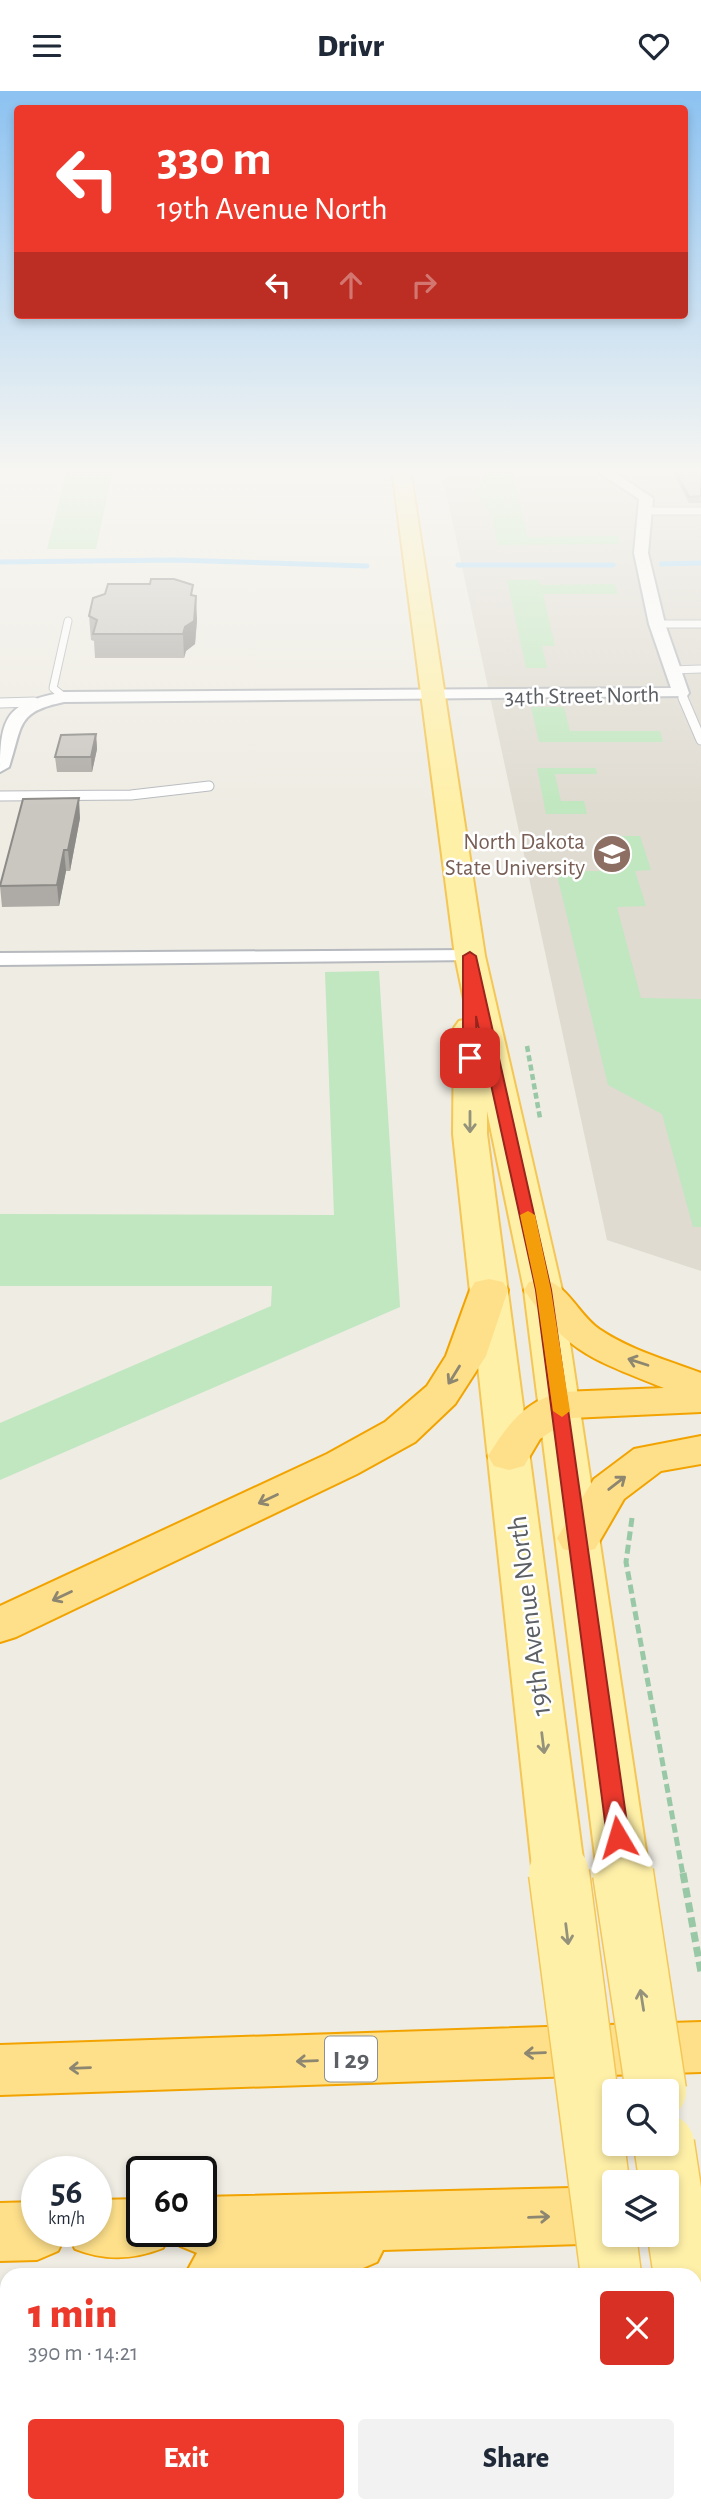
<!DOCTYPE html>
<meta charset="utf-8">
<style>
:root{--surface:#fff;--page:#f2f2f3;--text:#1f2937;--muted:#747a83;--accent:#ec392c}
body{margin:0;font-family:"Alegreya Sans",sans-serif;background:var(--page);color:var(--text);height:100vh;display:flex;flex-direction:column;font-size:26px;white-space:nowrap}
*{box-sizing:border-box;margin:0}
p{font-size:23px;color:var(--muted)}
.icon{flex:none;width:38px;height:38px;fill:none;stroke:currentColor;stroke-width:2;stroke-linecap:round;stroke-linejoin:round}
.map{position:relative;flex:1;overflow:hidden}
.side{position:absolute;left:0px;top:2177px;width:702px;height:245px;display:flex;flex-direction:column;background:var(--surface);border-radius:21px 21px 0 0;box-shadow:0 4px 10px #0003}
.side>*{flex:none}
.top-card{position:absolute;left:14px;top:14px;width:674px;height:214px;border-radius:7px;box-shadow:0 4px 10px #0003;background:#ec392c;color:#fff;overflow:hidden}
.tools{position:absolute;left:602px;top:1988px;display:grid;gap:14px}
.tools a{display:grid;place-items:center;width:77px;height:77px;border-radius:7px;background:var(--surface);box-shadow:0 4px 10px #0003;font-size:35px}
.speed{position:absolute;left:21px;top:2065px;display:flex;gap:14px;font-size:35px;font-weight:700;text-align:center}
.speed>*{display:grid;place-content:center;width:91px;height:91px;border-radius:50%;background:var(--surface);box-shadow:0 4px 10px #0003;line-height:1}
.speed small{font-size:18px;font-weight:400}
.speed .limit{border:4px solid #111;border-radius:10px;background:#fff;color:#111}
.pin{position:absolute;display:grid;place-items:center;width:60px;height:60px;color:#fff;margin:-30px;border-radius:14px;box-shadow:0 4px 10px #0006}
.me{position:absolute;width:77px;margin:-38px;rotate:353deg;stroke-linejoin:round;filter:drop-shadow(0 0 5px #0008)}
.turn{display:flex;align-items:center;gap:24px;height:147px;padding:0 28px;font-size:32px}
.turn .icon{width:91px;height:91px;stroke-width:2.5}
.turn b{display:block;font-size:49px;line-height:60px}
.lanes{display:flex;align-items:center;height:66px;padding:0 28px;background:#0003;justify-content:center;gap:35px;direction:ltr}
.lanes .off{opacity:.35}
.round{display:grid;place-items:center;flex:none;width:74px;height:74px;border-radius:7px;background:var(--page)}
.head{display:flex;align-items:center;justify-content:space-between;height:119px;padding:0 28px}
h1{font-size:42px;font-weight:800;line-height:52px;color:var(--accent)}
.button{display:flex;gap:14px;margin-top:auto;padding:14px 28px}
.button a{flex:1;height:80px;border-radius:7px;background:var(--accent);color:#fff;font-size:28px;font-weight:800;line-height:80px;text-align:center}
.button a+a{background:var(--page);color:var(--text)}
header{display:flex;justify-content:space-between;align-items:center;height:91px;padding:0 28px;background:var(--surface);font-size:32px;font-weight:800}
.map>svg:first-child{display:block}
.education{fill:#dfdbd1}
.green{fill:#c0e7bf}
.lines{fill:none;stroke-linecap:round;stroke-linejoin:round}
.stream{stroke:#a3d8ff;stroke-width:5}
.lane-far1-casing{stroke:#b6b9be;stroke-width:9}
.lane-casing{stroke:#b6b9be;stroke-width:11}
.street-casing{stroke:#b6b9be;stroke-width:4}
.primary-casing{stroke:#f4c657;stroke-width:4}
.highway-casing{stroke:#f2a300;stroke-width:4}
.path-far2{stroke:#98c8a5;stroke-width:4.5;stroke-dasharray:6 3.5;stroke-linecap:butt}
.path-far1{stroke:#98c8a5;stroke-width:5;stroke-dasharray:9 4.5;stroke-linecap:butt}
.path{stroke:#98c8a5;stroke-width:7;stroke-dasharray:10 5;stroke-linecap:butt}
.lane-far1{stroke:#fff;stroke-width:7}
.lane{stroke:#fff;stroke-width:9}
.street{fill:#fff;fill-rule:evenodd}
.primary{fill:#fff0a8;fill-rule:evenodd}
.highway{fill:#fee08b;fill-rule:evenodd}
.primary-bridge-far1-casing{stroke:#f4c657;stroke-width:49;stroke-linecap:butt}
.primary-bridge-casing{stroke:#f4c657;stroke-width:63;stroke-linecap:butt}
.primary-bridge-far1{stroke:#fff0a8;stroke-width:46}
.primary-bridge{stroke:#fff0a8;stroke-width:60}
.wall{fill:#aeaba6}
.shaded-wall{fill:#8d8b87}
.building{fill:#cac7c1;stroke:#8d8b87;stroke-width:2}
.oneway{stroke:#95927c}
.oneway2{stroke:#8d8670}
.route{fill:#ec392c;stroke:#99251d;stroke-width:2}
.slow{fill:#f59e0b}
.labels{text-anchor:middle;stroke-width:5;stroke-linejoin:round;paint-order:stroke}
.far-street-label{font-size:23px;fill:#5c6064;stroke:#fff}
.far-education-label{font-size:23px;fill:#785e54;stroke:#fff;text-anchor:end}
.shield{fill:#fff;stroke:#8d9092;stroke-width:2}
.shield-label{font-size:26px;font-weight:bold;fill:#5c6064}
.street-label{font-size:28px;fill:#5c6064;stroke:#fff}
</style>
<header><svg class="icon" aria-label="menu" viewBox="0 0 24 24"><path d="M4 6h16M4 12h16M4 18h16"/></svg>Drivr<svg class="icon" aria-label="heart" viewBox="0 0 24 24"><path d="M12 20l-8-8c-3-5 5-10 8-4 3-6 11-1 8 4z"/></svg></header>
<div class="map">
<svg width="701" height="2422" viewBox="0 0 701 2422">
<rect width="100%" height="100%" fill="#eeece3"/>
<path class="education" d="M441 378H701V1180L607 1149Z"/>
<g class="green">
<path d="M67 378H113L96 458H47Z"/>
<path d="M482 378H511L528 446 618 445 620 453 498 454 491 423 476 404 484 385Z"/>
<path d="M507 489H539L541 494 615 493 618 503H543L555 555H542L547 577H526Z"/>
<path d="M531 616H564L570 640H660L663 651H539Z"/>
<path d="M537 677H596L597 683H555L561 710H584L587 723H546Z"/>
<path d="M620 745H640L651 779 635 780 646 815 617 816 641 907 701 908V1136H693L662 1023 608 994 556 780H600L597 764 625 763Z"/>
<path d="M379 880 400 1216 0 1389V1332L271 1215 272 1195H0V1123L334 1124 325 881Z"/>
</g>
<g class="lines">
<g class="stream">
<path d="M0 471 175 469 367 475"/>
<path d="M661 473 701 472"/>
<path d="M458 474H613"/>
</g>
<g class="lane-far1-casing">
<g id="lane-far1">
<path d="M647 420H701"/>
<path d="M657 533H701"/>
<path d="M671 579 701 578"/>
<path d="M681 602 684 609"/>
<path d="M64 606 53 597 68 530"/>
</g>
</g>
<g class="lane-casing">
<g id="lane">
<path d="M683 607 701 649"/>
<path d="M0 612 34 611"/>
<path d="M0 705 131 704 209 695"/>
</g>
</g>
<g class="street-casing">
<g id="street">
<path d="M594 378H609L653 407 648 462 665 533 689 602 687 605 64 611C15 621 23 635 9 676L0 681C0 624 7 612 64 601L671 597 649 533 634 462 639 408Z"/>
<path d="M470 859 477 861 480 865 477 869 0 874V862Z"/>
</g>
</g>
<g class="primary-casing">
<g id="primary">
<path d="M392 378H410L485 865 562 1199 648 1773 640 1788 622 1794 604 1788 596 1773 524 1199 487 1020V1043L584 1776 576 1791 558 1797 540 1791 532 1776 453 1043 454 937 459 930 468 928 455 865Z"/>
<path d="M695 2221 701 2223V2325L695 2322Z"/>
<path d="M606 2415H674L675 2422H607Z"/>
</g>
</g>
<g class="highway-casing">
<g id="highway">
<path d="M489 1188 503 1191 508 1199 486 1265 455 1313 415 1351 357 1383 16 1546 0 1551V1515L327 1363 385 1331 427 1295 446 1265 470 1199 475 1191Z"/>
<path d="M543 1188C568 1194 578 1223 599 1238 630 1259 667 1269 701 1282V1321L571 1327 540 1348 524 1375 509 1379 494 1375 488 1365C507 1334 524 1311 561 1301L664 1297C595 1269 568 1263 524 1199L529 1191Z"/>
<path d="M701 1345V1373L661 1380 624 1408 595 1458 579 1462 563 1458 557 1447 594 1388 634 1358Z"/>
<path d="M701 1931V1981L0 2004V1954Z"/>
<path d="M614 2096V2144H635L614 2152 383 2159 377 2171 356 2180 333 2184H185L197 2162 180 2155 173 2140H201V2106Z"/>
<path d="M142 2108V2140H171L163 2157C133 2169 105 2170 75 2158L67 2141 58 2160 37 2169 0 2170V2112L37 2111V2140H96V2109Z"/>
<path d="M7 2263V2331L0 2334V2266Z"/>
</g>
</g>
<path class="path-far2" d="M527 955 540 1027"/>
<path class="path-far1" d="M632 1427 626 1471 683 1784"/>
<path class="path" d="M683 1782 701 1881"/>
<use href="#lane-far1" class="lane-far1"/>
<use href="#lane" class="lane"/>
<use href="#street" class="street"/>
<use href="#primary" class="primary"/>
<use href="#highway" class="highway"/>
<g class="primary-bridge-far1-casing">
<g id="primary-bridge-far1">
<path d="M622 1773 624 1784"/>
<path d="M558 1776 559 1784"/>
</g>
</g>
<g class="primary-bridge-casing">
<g id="primary-bridge">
<path d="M559 1782 611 2184"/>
<path d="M623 1782 656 2000"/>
<path d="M664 2053 684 2184"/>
</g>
</g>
<use href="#primary-bridge-far1" class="primary-bridge-far1"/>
<use href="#primary-bridge" class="primary-bridge"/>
</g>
<g class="wall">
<path d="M630 378H656L649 381H634Z"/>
<path d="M670 378H701V412H689Z"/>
<path d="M193 505 197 529 195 553 186 560 184 567H95L94 550 91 549 89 525Z"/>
<path d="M96 643 97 658 92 681H57L55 666Z"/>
<path d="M80 727 70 780H66L59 815 2 816 0 795Z"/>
</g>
<g class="shaded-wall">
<path d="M196 505 197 529 195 553 186 560 184 567 183 543 185 536Z"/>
<path d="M96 643 97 658 92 681 91 666Z"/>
<path d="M79 707 80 727 70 780 68 759Z"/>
<path d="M64 759 66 780 59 815 57 794Z"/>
</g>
<g class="building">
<path d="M674 378H701V405L689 406Z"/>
<path d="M151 488H174L193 494 191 504 196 505 194 530 185 536 183 543H93L97 529 89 525 93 507 105 503 108 493H150Z"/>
<path d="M96 643 91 666H55L61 644Z"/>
<path d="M79 707 68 759H64L57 794 0 795 23 708Z"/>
</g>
<defs><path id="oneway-shaft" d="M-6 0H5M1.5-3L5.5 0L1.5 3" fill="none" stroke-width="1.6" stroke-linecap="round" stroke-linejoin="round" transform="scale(1.75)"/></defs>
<g class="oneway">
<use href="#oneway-shaft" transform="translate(470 1031) rotate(90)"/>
<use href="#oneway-shaft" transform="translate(543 1652) rotate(83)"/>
<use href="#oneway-shaft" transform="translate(567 1843) rotate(83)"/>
<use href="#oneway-shaft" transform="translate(642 1909) rotate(-99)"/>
</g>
<g class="oneway2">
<use href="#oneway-shaft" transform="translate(638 1271) rotate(-162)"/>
<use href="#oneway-shaft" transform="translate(454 1284) rotate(122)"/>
<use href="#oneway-shaft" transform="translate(617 1392) rotate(-38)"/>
<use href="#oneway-shaft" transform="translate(268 1408) rotate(155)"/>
<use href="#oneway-shaft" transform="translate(62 1505) rotate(155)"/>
<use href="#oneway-shaft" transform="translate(535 1962) rotate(178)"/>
<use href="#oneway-shaft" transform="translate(307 1970) rotate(178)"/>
<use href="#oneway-shaft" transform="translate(80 1977) rotate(178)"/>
<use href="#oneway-shaft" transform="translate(539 2126) rotate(-2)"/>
</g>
<linearGradient id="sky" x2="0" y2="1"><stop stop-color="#8cc2f1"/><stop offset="0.53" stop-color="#f7f6f2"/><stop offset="1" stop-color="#f7f6f2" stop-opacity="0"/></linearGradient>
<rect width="701" height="717" fill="url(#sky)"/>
<path class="route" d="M470 861 476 865 551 1199 629 1746 625 1752 618 1755 610 1752 607 1746 536 1199 476 925 477 967 470 971 463 967V865Z"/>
<path class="slow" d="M528 1120 535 1124 551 1199 570 1320 562 1326 553 1320 536 1199 520 1124Z"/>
<defs>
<g id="university-disc" transform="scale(2.0125)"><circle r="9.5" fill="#8d6e63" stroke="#fff"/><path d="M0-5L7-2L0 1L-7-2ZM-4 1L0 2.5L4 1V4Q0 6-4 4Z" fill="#fff"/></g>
</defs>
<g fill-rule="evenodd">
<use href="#university-disc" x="612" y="763"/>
</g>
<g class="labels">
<g class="far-street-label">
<text transform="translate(582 604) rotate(-1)" y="8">34th Street North</text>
</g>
<g class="far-education-label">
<text x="585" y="758">North Dakota<tspan x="585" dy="26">State University</tspan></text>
</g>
<rect class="shield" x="325" y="1945.5" width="52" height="45" rx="5"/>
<g class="shield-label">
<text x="351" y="1977">I 29</text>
</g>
<g class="street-label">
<text transform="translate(528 1525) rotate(-97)" y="10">19th Avenue North</text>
</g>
</g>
</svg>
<div class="tools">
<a><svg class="icon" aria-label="search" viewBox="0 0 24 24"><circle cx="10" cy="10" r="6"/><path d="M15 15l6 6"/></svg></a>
<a><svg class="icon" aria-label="layers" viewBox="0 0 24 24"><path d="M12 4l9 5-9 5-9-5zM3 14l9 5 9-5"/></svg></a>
</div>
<div class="speed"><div>56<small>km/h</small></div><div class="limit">60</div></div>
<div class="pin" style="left:470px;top:967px;background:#d93025"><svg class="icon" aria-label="arrive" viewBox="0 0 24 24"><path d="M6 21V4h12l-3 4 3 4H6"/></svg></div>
<svg class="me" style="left:618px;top:1746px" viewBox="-20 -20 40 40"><path d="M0-17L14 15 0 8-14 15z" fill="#ec392c" stroke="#fff" stroke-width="4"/></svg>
<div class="top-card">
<div class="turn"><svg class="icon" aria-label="left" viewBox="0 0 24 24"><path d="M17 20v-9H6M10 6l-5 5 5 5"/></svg><div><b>330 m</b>19th Avenue North</div></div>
<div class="lanes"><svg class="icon" aria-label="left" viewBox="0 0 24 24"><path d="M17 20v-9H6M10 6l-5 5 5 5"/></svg><svg class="icon off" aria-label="ahead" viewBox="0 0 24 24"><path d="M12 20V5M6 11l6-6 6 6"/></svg><svg class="icon off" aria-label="right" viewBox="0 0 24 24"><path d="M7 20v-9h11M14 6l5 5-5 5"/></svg></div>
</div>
<section class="side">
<div class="head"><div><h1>1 min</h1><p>390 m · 14:21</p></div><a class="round" style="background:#d93025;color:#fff"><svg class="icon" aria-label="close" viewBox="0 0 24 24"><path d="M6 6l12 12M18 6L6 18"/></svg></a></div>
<div class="button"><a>Exit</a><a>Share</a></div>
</section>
</div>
